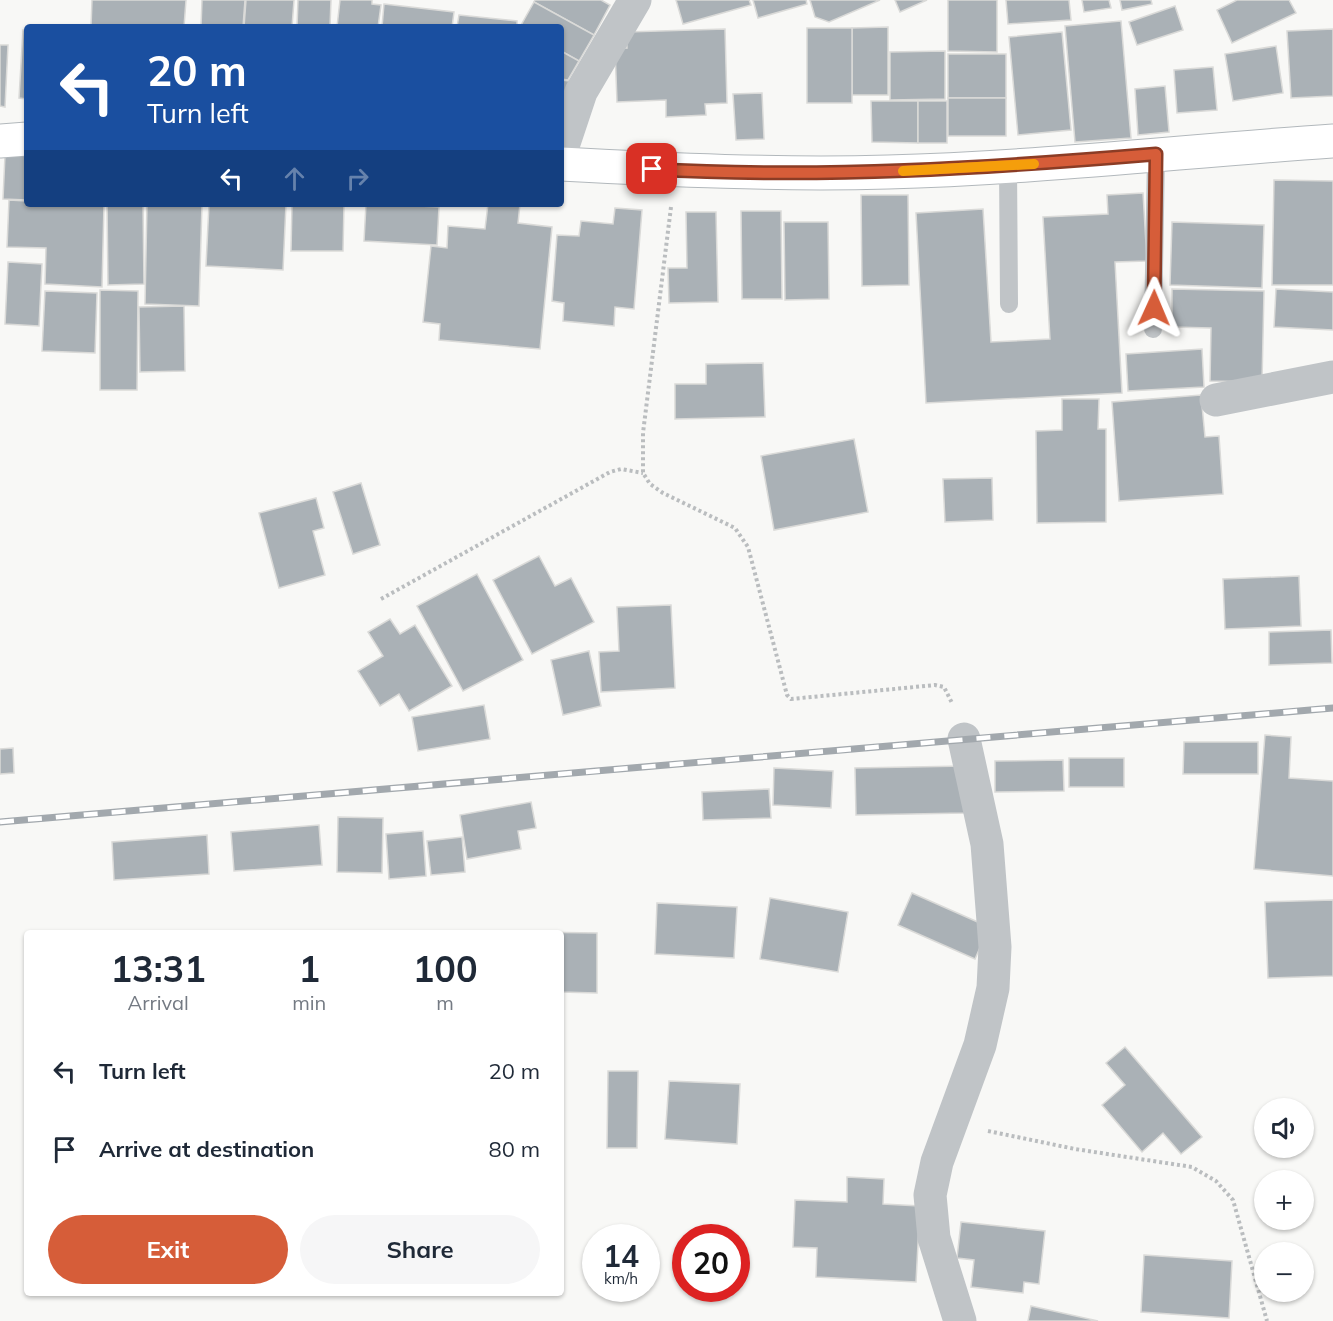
<!DOCTYPE html>
<meta charset="utf-8">
<style>
:root{--surface:#fff;--page:#f6f6f7;--text:#1f2937;--muted:#747a83;--accent:#d65d39}
body{margin:0;font-family:Mulish,sans-serif;background:var(--page);color:var(--text);height:100vh;display:flex;flex-direction:column;font-size:22px;white-space:nowrap}
*{box-sizing:border-box;margin:0}
p{font-size:20px;color:var(--muted)}
.icon{flex:none;width:33px;height:33px;fill:none;stroke:currentColor;stroke-width:2;stroke-linecap:round;stroke-linejoin:round}
.map{position:relative;flex:1;overflow:hidden}
.sheet{position:absolute;left:24px;top:930px;width:540px;height:366px;display:flex;flex-direction:column;background:var(--surface);border-radius:6px;box-shadow:0 2px 4px #0004}
.sheet>*{flex:none}
.hud{position:absolute;left:24px;top:24px;width:540px;height:183px;border-radius:6px;box-shadow:0 2px 4px #0004;background:#1a4fa0;color:#fff;overflow:hidden}
.tools{position:absolute;left:1254px;top:1098px;display:grid;gap:12px}
.tools a{display:grid;place-items:center;width:60px;height:60px;border-radius:50%;background:var(--surface);box-shadow:0 2px 4px #0004;font-size:30px}
.speed{position:absolute;left:582px;top:1224px;display:flex;gap:12px;font-size:30px;font-weight:700;text-align:center}
.speed>*{display:grid;place-content:center;width:78px;height:78px;border-radius:50%;background:var(--surface);box-shadow:0 2px 4px #0004;line-height:1}
.speed small{font-size:15px;font-weight:400}
.speed .limit{border:9px solid #d22;background:#fff;color:#111}
.pin{position:absolute;display:grid;place-items:center;width:51px;height:51px;color:#fff;margin:-26px;border-radius:12px;box-shadow:0 3px 9px #0006}
.me{position:absolute;width:66px;margin:-33px;rotate:1deg;stroke-linejoin:round;filter:drop-shadow(0 0 4px #0008)}
.turn{display:flex;align-items:center;gap:21px;height:126px;padding:0 24px;font-size:27px}
.turn .icon{width:78px;height:78px;stroke-width:2.5}
.turn b{display:block;font-size:42px;line-height:51px}
.lanes{display:flex;align-items:center;height:57px;padding:0 24px;background:#0003;justify-content:center;gap:30px;direction:ltr}
.lanes .off{opacity:.35}
.eta{display:flex;justify-content:space-evenly;align-items:center;height:102px;text-align:center}
.eta b{font-size:36px;font-weight:700;line-height:42px}
.primary-button{display:flex;gap:12px;margin-top:auto;padding:12px 24px}
.primary-button a{flex:1;height:69px;border-radius:36px;background:var(--accent);color:#fff;font-size:24px;font-weight:700;line-height:69px;text-align:center}
.primary-button a+a{background:var(--page);color:var(--text)}
ul{padding:0;list-style:none}
li{display:flex;align-items:center;gap:18px;height:78px;padding:0 24px}
li div{flex:1}
li b{display:block;font-size:22px}
li em{font-style:normal}
.map>svg:first-child{display:block}
.building{fill:#aab1b6;stroke:#dadad8;stroke-width:1.5}
.lines{fill:none;stroke-linecap:round;stroke-linejoin:round}
.secondary-casing{stroke:#b2b8bc;stroke-width:35}
.path{stroke:#babdbf;stroke-width:4;stroke-dasharray:3 3;stroke-linecap:butt}
.lane{stroke:#c0c4c7;stroke-width:18}
.street{stroke:#c0c4c7;stroke-width:33}
.secondary{stroke:#fff;stroke-width:33}
.rail-casing{stroke:#a2a8ad;stroke-width:7}
.rail{stroke:#fff;stroke-width:4.5;stroke-dasharray:14;stroke-linecap:butt}
.route-casing{stroke:#8b3c25;stroke-width:15}
.route{stroke:#d65d39;stroke-width:10}
.slow{stroke:#f59e0b;stroke-width:10}
</style>
<div class="map">
<svg width="1333" height="1321" viewBox="0 0 1333 1321">
<rect width="100%" height="100%" fill="#f8f8f6"/>
<g class="building">
<path d="M92 0H186L184 27H91Z"/>
<path d="M202 0H245L243 27H201Z"/>
<path d="M246 0H294L292 27H244Z"/>
<path d="M298 0H331L330 27H297Z"/>
<path d="M340 0H372V4L381 5 378 27H337Z"/>
<path d="M535 0H601L610 5 594 35 534 2Z"/>
<path d="M676 0H749L751 5 683 24Z"/>
<path d="M753 0H806L807 4 758 18Z"/>
<path d="M810 0H880L829 22 815 17Z"/>
<path d="M895 0H927L900 12Z"/>
<path d="M948 0H997V52L948 51Z"/>
<path d="M1006 0H1069L1071 20 1008 24Z"/>
<path d="M1082 0H1109L1111 8 1084 12Z"/>
<path d="M1120 0H1151L1152 4 1122 10Z"/>
<path d="M1237 0H1289L1296 13 1232 43 1217 10Z"/>
<path d="M534 2 594 35 579 61 561 51V27H520Z"/>
<path d="M384 4 454 12 452 27H382Z"/>
<path d="M1175 6 1183 30 1137 45 1129 22Z"/>
<path d="M459 15 517 21V27H457Z"/>
<path d="M1121 21 1131 138 1075 142 1065 26Z"/>
<path d="M888 27V95H852V28Z"/>
<rect x="807" y="28" width="45" height="75"/>
<path d="M725 29 727 103 705 104 706 115 666 117V100L617 102 615 49 627 48 626 32Z"/>
<path d="M1333 29V96L1291 98 1287 31Z"/>
<path d="M23 30H27V99L19 98Z"/>
<path d="M1062 32 1071 130 1018 135 1009 37Z"/>
<path d="M0 45H8L5 107 0 106Z"/>
<path d="M1276 46 1283 93 1233 101 1225 54Z"/>
<path d="M561 51 579 61 568 80 561 79Z"/>
<path d="M945 51V99L890 100V52Z"/>
<rect x="948" y="54" width="58" height="44"/>
<path d="M1213 67 1217 110 1177 113 1174 70Z"/>
<path d="M561 80 570 81 561 102Z"/>
<path d="M1165 86 1169 132 1138 135 1135 89Z"/>
<path d="M762 93 764 139 736 140 733 94Z"/>
<rect x="948" y="98" width="58" height="38"/>
<path d="M871 101H918V143L872 142Z"/>
<rect x="918" y="101" width="29" height="42"/>
<path d="M5 155 27 156V200L3 199Z"/>
<path d="M1274 180 1333 181V285H1272Z"/>
<path d="M1143 193 1147 261 1115 262 1122 393 926 403 916 213 983 209 991 342 1050 339 1043 217 1108 214 1107 195Z"/>
<path d="M861 195H908L909 285 862 286Z"/>
<path d="M9 200 27 201V204H104L102 287 45 284 46 248 7 247Z"/>
<path d="M107 204H143L144 284 108 285Z"/>
<path d="M147 204H202L199 306 145 304Z"/>
<path d="M209 204H286L283 270 206 266Z"/>
<path d="M292 204H344L343 251H291Z"/>
<path d="M366 204H420V206L439 207 437 245 364 241Z"/>
<path d="M488 204H520L518 223 552 227 540 349 439 340 440 324 423 322 431 246 447 248 448 226 485 229Z"/>
<path d="M615 208 642 210 634 309 615 307 614 326 563 321 564 303 552 301 557 235 579 236 581 221 613 224Z"/>
<path d="M741 211H781L782 299H742Z"/>
<path d="M686 212H716L718 302 669 303 668 268H687Z"/>
<path d="M784 222H828L829 299 785 300Z"/>
<path d="M1172 222 1264 225 1262 288 1170 285Z"/>
<path d="M8 262 42 264 39 326 5 324Z"/>
<path d="M1172 289 1264 291 1262 382 1210 381 1211 328 1172 327Z"/>
<path d="M1276 289 1333 292V330L1274 327Z"/>
<path d="M100 290 138 291 137 390H100Z"/>
<path d="M45 291 97 293 95 353 42 351Z"/>
<path d="M184 306 185 371 140 372 139 307Z"/>
<path d="M1202 349 1204 387 1128 391 1126 354Z"/>
<path d="M763 363 765 417 675 419V384H706V364Z"/>
<path d="M1201 395 1205 437 1219 436 1223 494 1119 501 1112 402Z"/>
<path d="M1062 399H1099L1098 429H1106V522L1037 523 1036 431 1062 430Z"/>
<path d="M854 439 868 512 774 530 761 456Z"/>
<path d="M992 478 993 520 945 522 943 479Z"/>
<path d="M361 483 380 545 353 554 333 492Z"/>
<path d="M316 498 324 528 313 531 325 575 279 588 259 513Z"/>
<path d="M539 556 555 586 571 578 594 622 532 654 493 580Z"/>
<path d="M477 574 523 660 463 691 417 606Z"/>
<path d="M1299 576 1301 626 1225 629 1223 579Z"/>
<path d="M671 605 675 688 601 692 599 652 619 651 617 607Z"/>
<path d="M390 619 400 634 415 625 452 686 409 711 399 694 380 706 358 671 383 656 368 632Z"/>
<path d="M1331 630 1332 663 1269 665V632Z"/>
<path d="M589 651 601 706 563 715 551 660Z"/>
<path d="M484 705 490 739 418 751 412 717Z"/>
<path d="M1265 735 1291 737 1289 778 1333 781V876L1254 869Z"/>
<path d="M1184 742H1258V774H1183Z"/>
<path d="M13 748 14 773 0 774V749Z"/>
<rect x="1069" y="758" width="55" height="29"/>
<path d="M1063 760 1064 791 995 792V761Z"/>
<path d="M965 766V813L856 815 855 768Z"/>
<path d="M774 768 833 771 831 808 773 805Z"/>
<path d="M769 789 771 818 703 820 702 792Z"/>
<path d="M531 802 536 828 518 831 521 849 467 859 460 815Z"/>
<path d="M338 817 383 818 382 873 337 872Z"/>
<path d="M319 825 322 865 234 871 231 832Z"/>
<path d="M423 831 426 876 389 879 386 834Z"/>
<path d="M207 835 209 874 114 880 112 842Z"/>
<path d="M462 837 465 872 431 875 427 841Z"/>
<path d="M912 893 989 927 975 959 898 925Z"/>
<path d="M770 898 848 912 838 972 760 959Z"/>
<path d="M1333 900V976L1268 978 1265 902Z"/>
<path d="M657 903 737 907 734 958 655 954Z"/>
<path d="M531 932 597 933V993L561 992V933Z"/>
<path d="M1125 1047 1202 1137 1181 1154 1163 1133 1142 1152 1102 1105 1125 1085 1106 1063Z"/>
<path d="M608 1071H638L637 1148H607Z"/>
<path d="M669 1081 740 1084 737 1144 665 1139Z"/>
<path d="M847 1177 884 1179 883 1204 920 1206 916 1282 816 1277 817 1248 793 1247 795 1200 847 1202Z"/>
<path d="M961 1222 1045 1231 1039 1284 1024 1282 1023 1293 971 1287 974 1260 957 1258Z"/>
<path d="M1144 1255 1232 1261 1229 1318 1141 1312Z"/>
<path d="M1031 1306 1098 1321H1028Z"/>
</g>
<g class="lines">
<g class="secondary-casing">
<g id="secondary">
<path d="M0 141 27 139"/>
<path d="M561 164C670 170 779 175 888 172 1037 168 1185 151 1333 141"/>
</g>
</g>
<g class="path">
<path d="M671 207 643 433V473L650 484 663 493 735 528 748 547 787 695 791 699 935 685 944 687 952 703"/>
<path d="M381 599 610 472 621 469 643 473"/>
<path d="M988 1131 1075 1149 1192 1167 1216 1181 1233 1200 1267 1321"/>
</g>
<g class="lane">
<path d="M1008 165 1009 304"/>
<path d="M1153 329 1156 154"/>
</g>
<g class="street">
<path d="M561 152 581 92 635 0"/>
<path d="M1216 400 1333 377"/>
<path d="M960 1321 934 1238 930 1195 937 1162 980 1045 993 988 995 947 987 844 964 739"/>
</g>
<use href="#secondary" class="secondary"/>
<g class="rail-casing">
<path id="rail" d="M0 822 1333 708"/>
</g>
<use href="#rail" class="rail"/>
</g>
<g class="lines">
<g class="route-casing">
<path id="route" d="M652 169C820 179 989 168 1156 154L1154 308"/>
</g>
<use href="#route" class="route"/>
<path class="slow" d="M903 171 1034 164"/>
</g>
</svg>
<div class="tools">
<a><svg class="icon" aria-label="sound" viewBox="0 0 24 24"><path d="M4 9h4l5-4v14l-5-4H4zM17 9q2 3 0 6"/></svg></a>
<a>+</a>
<a>−</a>
</div>
<div class="speed"><div>14<small>km/h</small></div><div class="limit">20</div></div>
<div class="pin" style="left:652px;top:169px;background:#d93025"><svg class="icon" aria-label="arrive" viewBox="0 0 24 24"><path d="M6 21V4h12l-3 4 3 4H6"/></svg></div>
<svg class="me" style="left:1154px;top:308px" viewBox="-20 -20 40 40"><path d="M0-17L14 15 0 8-14 15z" fill="#d65d39" stroke="#fff" stroke-width="4"/></svg>
<div class="hud">
<div class="turn"><svg class="icon" aria-label="left" viewBox="0 0 24 24"><path d="M17 20v-9H6M10 6l-5 5 5 5"/></svg><div><b>20 m</b>Turn left</div></div>
<div class="lanes"><svg class="icon" aria-label="left" viewBox="0 0 24 24"><path d="M17 20v-9H6M10 6l-5 5 5 5"/></svg><svg class="icon off" aria-label="ahead" viewBox="0 0 24 24"><path d="M12 20V5M6 11l6-6 6 6"/></svg><svg class="icon off" aria-label="right" viewBox="0 0 24 24"><path d="M7 20v-9h11M14 6l5 5-5 5"/></svg></div>
</div>
<section class="sheet">
<div class="eta">
<div><b>13:31</b><p>Arrival</p></div>
<div><b>1</b><p>min</p></div>
<div><b>100</b><p>m</p></div>
</div>
<ul>
<li><svg class="icon" aria-label="left" viewBox="0 0 24 24"><path d="M17 20v-9H6M10 6l-5 5 5 5"/></svg><div><b>Turn left</b></div><em>20 m</em></li>
<li><svg class="icon" aria-label="arrive" viewBox="0 0 24 24"><path d="M6 21V4h12l-3 4 3 4H6"/></svg><div><b>Arrive at destination</b></div><em>80 m</em></li>
</ul>
<div class="primary-button"><a>Exit</a><a>Share</a></div>
</section>
</div>
